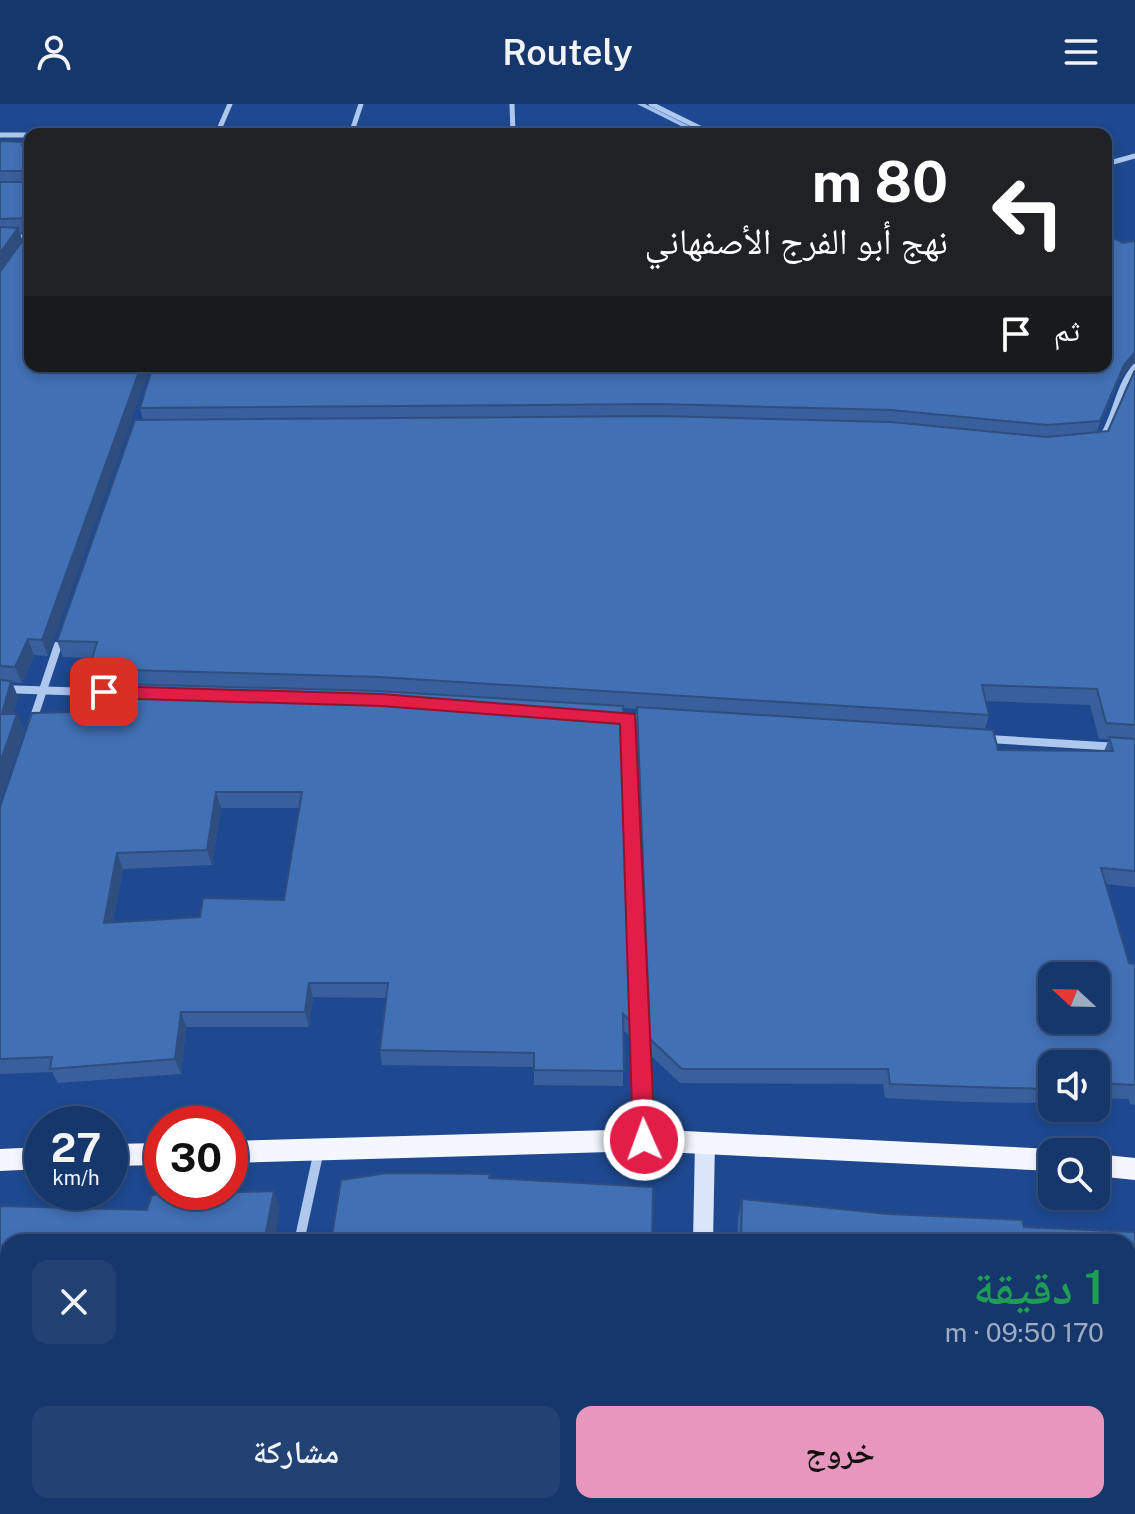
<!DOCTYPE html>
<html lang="ar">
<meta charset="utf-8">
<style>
:root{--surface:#16376c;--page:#234274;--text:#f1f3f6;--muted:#9eacc2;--line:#35517f;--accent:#e797bd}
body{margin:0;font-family:"Public Sans","Noto Naskh Arabic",sans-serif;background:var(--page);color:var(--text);direction:rtl;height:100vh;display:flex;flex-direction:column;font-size:30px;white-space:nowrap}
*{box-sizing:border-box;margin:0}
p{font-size:26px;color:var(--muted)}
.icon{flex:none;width:44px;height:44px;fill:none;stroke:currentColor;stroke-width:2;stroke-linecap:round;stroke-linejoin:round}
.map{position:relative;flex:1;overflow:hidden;direction:ltr}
.side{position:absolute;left:0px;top:1130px;width:1136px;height:280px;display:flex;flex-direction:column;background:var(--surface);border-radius:24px 24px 0 0;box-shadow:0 4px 12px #0003,0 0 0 2px var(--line);direction:rtl}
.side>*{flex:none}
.banner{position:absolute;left:24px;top:24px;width:1088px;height:244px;border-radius:16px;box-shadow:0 4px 12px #0003,0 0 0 2px var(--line);direction:rtl;background:#202124;color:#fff;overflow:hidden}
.needle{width:52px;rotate:292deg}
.fabs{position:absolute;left:1038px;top:858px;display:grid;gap:16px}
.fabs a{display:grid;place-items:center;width:72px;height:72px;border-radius:16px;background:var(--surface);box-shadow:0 4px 12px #0003,0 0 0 2px var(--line);font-size:40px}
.speed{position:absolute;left:24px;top:1002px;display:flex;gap:16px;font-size:40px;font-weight:700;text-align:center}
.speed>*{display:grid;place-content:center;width:104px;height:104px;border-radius:50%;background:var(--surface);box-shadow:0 4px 12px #0003,0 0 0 2px var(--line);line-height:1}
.speed small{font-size:20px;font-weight:400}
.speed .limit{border:12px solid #d22;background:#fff;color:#111}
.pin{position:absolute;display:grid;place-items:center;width:68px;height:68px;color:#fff;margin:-34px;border-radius:16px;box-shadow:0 4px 12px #0006}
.me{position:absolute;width:88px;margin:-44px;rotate:358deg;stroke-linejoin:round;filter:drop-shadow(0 0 6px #0008)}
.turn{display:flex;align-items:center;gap:28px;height:168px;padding:0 32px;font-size:36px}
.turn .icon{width:104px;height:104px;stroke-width:2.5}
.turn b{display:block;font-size:56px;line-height:68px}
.then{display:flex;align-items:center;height:76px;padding:0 32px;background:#0003;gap:16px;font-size:30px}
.round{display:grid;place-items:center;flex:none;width:84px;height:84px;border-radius:16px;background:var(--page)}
.overview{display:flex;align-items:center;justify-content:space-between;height:136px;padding:0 32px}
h1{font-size:48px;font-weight:600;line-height:60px;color:#1e9e55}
.cta{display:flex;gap:16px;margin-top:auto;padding:16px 32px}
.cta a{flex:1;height:92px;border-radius:16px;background:var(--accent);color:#111;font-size:32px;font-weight:600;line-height:92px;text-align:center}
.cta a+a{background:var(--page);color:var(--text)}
header{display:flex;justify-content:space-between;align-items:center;height:104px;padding:0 32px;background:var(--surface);font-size:36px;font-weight:600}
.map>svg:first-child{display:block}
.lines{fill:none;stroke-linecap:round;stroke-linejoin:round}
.stream{fill:#a1c1ef;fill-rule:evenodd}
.street-far3{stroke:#adc7ed;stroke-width:5}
.street-far2{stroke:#adc7ed;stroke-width:6}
.street-far1{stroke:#adc7ed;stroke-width:8}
.street{stroke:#adc7ed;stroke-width:10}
.secondary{fill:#dae6fa;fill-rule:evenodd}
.primary{fill:#f4f7ff;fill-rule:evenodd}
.wall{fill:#39609c;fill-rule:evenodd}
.shaded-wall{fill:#2e4e7f}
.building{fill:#4270b5;stroke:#2e4e7f;stroke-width:2;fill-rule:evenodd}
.route{fill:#e11d48;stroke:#92132f;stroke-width:2}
</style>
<header><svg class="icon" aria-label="menu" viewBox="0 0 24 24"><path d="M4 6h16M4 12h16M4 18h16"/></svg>Routely<svg class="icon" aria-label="person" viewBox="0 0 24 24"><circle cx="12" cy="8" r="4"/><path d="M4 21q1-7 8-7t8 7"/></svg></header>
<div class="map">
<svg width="1135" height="1410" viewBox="0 0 1135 1410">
<rect width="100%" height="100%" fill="#1e4990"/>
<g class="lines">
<path class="stream" d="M637 0H645L705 30H697Z"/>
<g class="street-far3">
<path d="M512 0 513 30"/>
<path d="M651 0 712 30"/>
<path d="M217 30 230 0"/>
<path d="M351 30 361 0"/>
<path d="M0 31H30"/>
<path d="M1106 60 1135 52"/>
<path d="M0 133H30"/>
</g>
<g class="street-far2">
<path d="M1101 335C1116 313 1117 284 1135 263"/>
<path d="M58 543 61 533"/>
</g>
<g class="street-far1">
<path d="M0 585 92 588"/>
<path d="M613 613 647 615"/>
<path d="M629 614 640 926"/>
<path d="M32 619 58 541"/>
<path d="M988 635 1135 644"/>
</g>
<g class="street">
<path d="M640 924 644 1033"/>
<path d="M299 1138 319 1046"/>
<path d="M241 1410 243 1402"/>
</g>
<g class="secondary">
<path d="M705 1029 712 1032 715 1038 713 1138H693L695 1038 698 1032Z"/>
<path d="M688 1402H710V1410H686Z"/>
</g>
<g class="primary">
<path d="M644 1025 1052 1045 1060 1048H1052V1067L644 1047 230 1059V1037Z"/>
<path d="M162 1039V1061L110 1062V1040Z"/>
<path d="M42 1043V1065L0 1067V1045Z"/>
<path d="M1096 1050 1135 1054V1076L1096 1072Z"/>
</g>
</g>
<g class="wall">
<path d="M0 37 30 41V262L48 552 34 551 22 579 12 578 18 593 13 610H17L24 626 0 697ZM20 129H28L22 137Z"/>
<path d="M1135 138V257L1119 276 1097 328 1108 327 1135 266V783L1105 780 1129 859 1135 860V1001L1130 1000 1129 995 1096 994V960H1052V992L1048 999 967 998 885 994 883 980 680 979 649 950 636 619 637 605 623 604 634 906 632 934 623 926V982L534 981V963L382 961 380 946 386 894 313 893 309 923H186L181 970 58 979 52 968 0 970V703L76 608 94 579 89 565 92 554 63 553 57 537 143 316 140 304ZM986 597 1090 601 1099 635H1109L1104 647 998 646 985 625 989 611ZM221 704H299L284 796 200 813 113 818 123 765 212 761Z"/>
<path d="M742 1095 888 1110 1022 1116 1024 1123 1135 1128V1410H735V1402H1128V1138H737L738 1114Z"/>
</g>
<g class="shaded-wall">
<path d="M18 124 23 138 0 171V149Z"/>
<path d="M1135 248V257L1119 276 1095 332 1100 317 1124 261Z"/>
<path d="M141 262H151L48 552 42 536Z"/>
<path d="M28 535 34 551 22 579 15 563Z"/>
<path d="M11 577 18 593 9 626 2 610Z"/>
<path d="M17 610 24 626 0 697V659Z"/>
<path d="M216 688 221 704 212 761 207 746Z"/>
<path d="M117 749 123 765 110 834 104 819Z"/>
<path d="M309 879 313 893 309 923 305 908Z"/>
<path d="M181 908 186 923 181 970 175 955Z"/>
<path d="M274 1087 280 1105 274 1138H264Z"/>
<path d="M197 1402H209L207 1410H195Z"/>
</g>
<g class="building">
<path d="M148 29H189V30Z"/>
<path d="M0 37 24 38 22 41H30V72L27 67H0Z"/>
<path d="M30 74V122L29 114 0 115V78H26Z"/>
<path d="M0 123 18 124 0 149Z"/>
<path d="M30 126V262H141L42 536 28 535 15 563 0 562V168Z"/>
<path d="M1106 130 1123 139 1132 137 1135 138V248L1124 261 1100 317 1047 321 891 306 659 300 140 304 153 262H1106Z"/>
<path d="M1135 266V621L1106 619 1097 585 982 581 989 611 379 573 89 565 97 538 57 537 135 316 659 312 891 318 1047 333 1108 327Z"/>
<path d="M0 576 11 577 2 610H17L0 659Z"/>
<path d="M85 579 378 587 623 602 634 906 633 920 623 910 624 967 534 966V949L380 946 388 879H309L305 908H181L175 955 50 965 52 953 0 955V703L32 609 76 608ZM216 688H302L284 796 203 794 200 813 104 819 117 749 207 746Z"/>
<path d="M637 603 993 626 998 646 1113 647 1109 633 1135 635V767L1101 764 1129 859 1135 860V981L1096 979V960H1052V985L973 983 890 980 888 965H682L650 935ZM1052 872H1096V916H1052Z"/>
<path d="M387 1069 490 1070 489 1074 653 1083 652 1138H331L341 1076Z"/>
<path d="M274 1087 264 1138H8V1402H197L195 1410H6V1408H0V1102L147 1106 152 1091Z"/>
<path d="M742 1095 888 1110 1022 1116 1024 1123 1135 1128V1410H740V1402H1128V1138H741Z"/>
<path d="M281 1402H649L648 1410H280Z"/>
</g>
<path class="route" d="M104 582 381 590 635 610 655 1036 652 1043 644 1046 636 1043 633 1036 620 620 381 602 104 594 95 588Z"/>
</svg>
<div class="fabs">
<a><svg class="needle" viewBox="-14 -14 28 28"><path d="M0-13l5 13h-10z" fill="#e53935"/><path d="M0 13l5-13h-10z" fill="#9eacc2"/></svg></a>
<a><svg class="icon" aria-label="sound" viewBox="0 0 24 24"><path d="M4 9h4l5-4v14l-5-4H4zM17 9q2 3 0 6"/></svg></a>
<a><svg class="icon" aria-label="search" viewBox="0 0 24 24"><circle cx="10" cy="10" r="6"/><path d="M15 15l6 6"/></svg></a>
</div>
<div class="speed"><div>27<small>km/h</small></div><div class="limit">30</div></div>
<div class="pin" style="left:104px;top:588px;background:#d93025"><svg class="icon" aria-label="arrive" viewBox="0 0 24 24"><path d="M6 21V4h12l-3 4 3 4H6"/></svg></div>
<svg class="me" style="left:644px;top:1036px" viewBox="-20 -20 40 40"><circle r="17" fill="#e11d48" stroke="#fff" stroke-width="3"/><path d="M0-11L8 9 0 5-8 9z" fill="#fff"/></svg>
<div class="banner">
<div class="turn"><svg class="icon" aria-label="left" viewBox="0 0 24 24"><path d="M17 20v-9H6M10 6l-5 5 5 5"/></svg><div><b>80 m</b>نهج أبو الفرج الأصفهاني</div></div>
<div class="then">ثم<svg class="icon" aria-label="arrive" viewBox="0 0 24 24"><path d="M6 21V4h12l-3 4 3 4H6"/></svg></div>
</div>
<section class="side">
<div class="overview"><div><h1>1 دقيقة</h1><p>170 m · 09:50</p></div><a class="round"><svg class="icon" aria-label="close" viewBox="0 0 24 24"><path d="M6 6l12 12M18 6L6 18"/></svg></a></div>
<div class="cta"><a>خروج</a><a>مشاركة</a></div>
</section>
</div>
